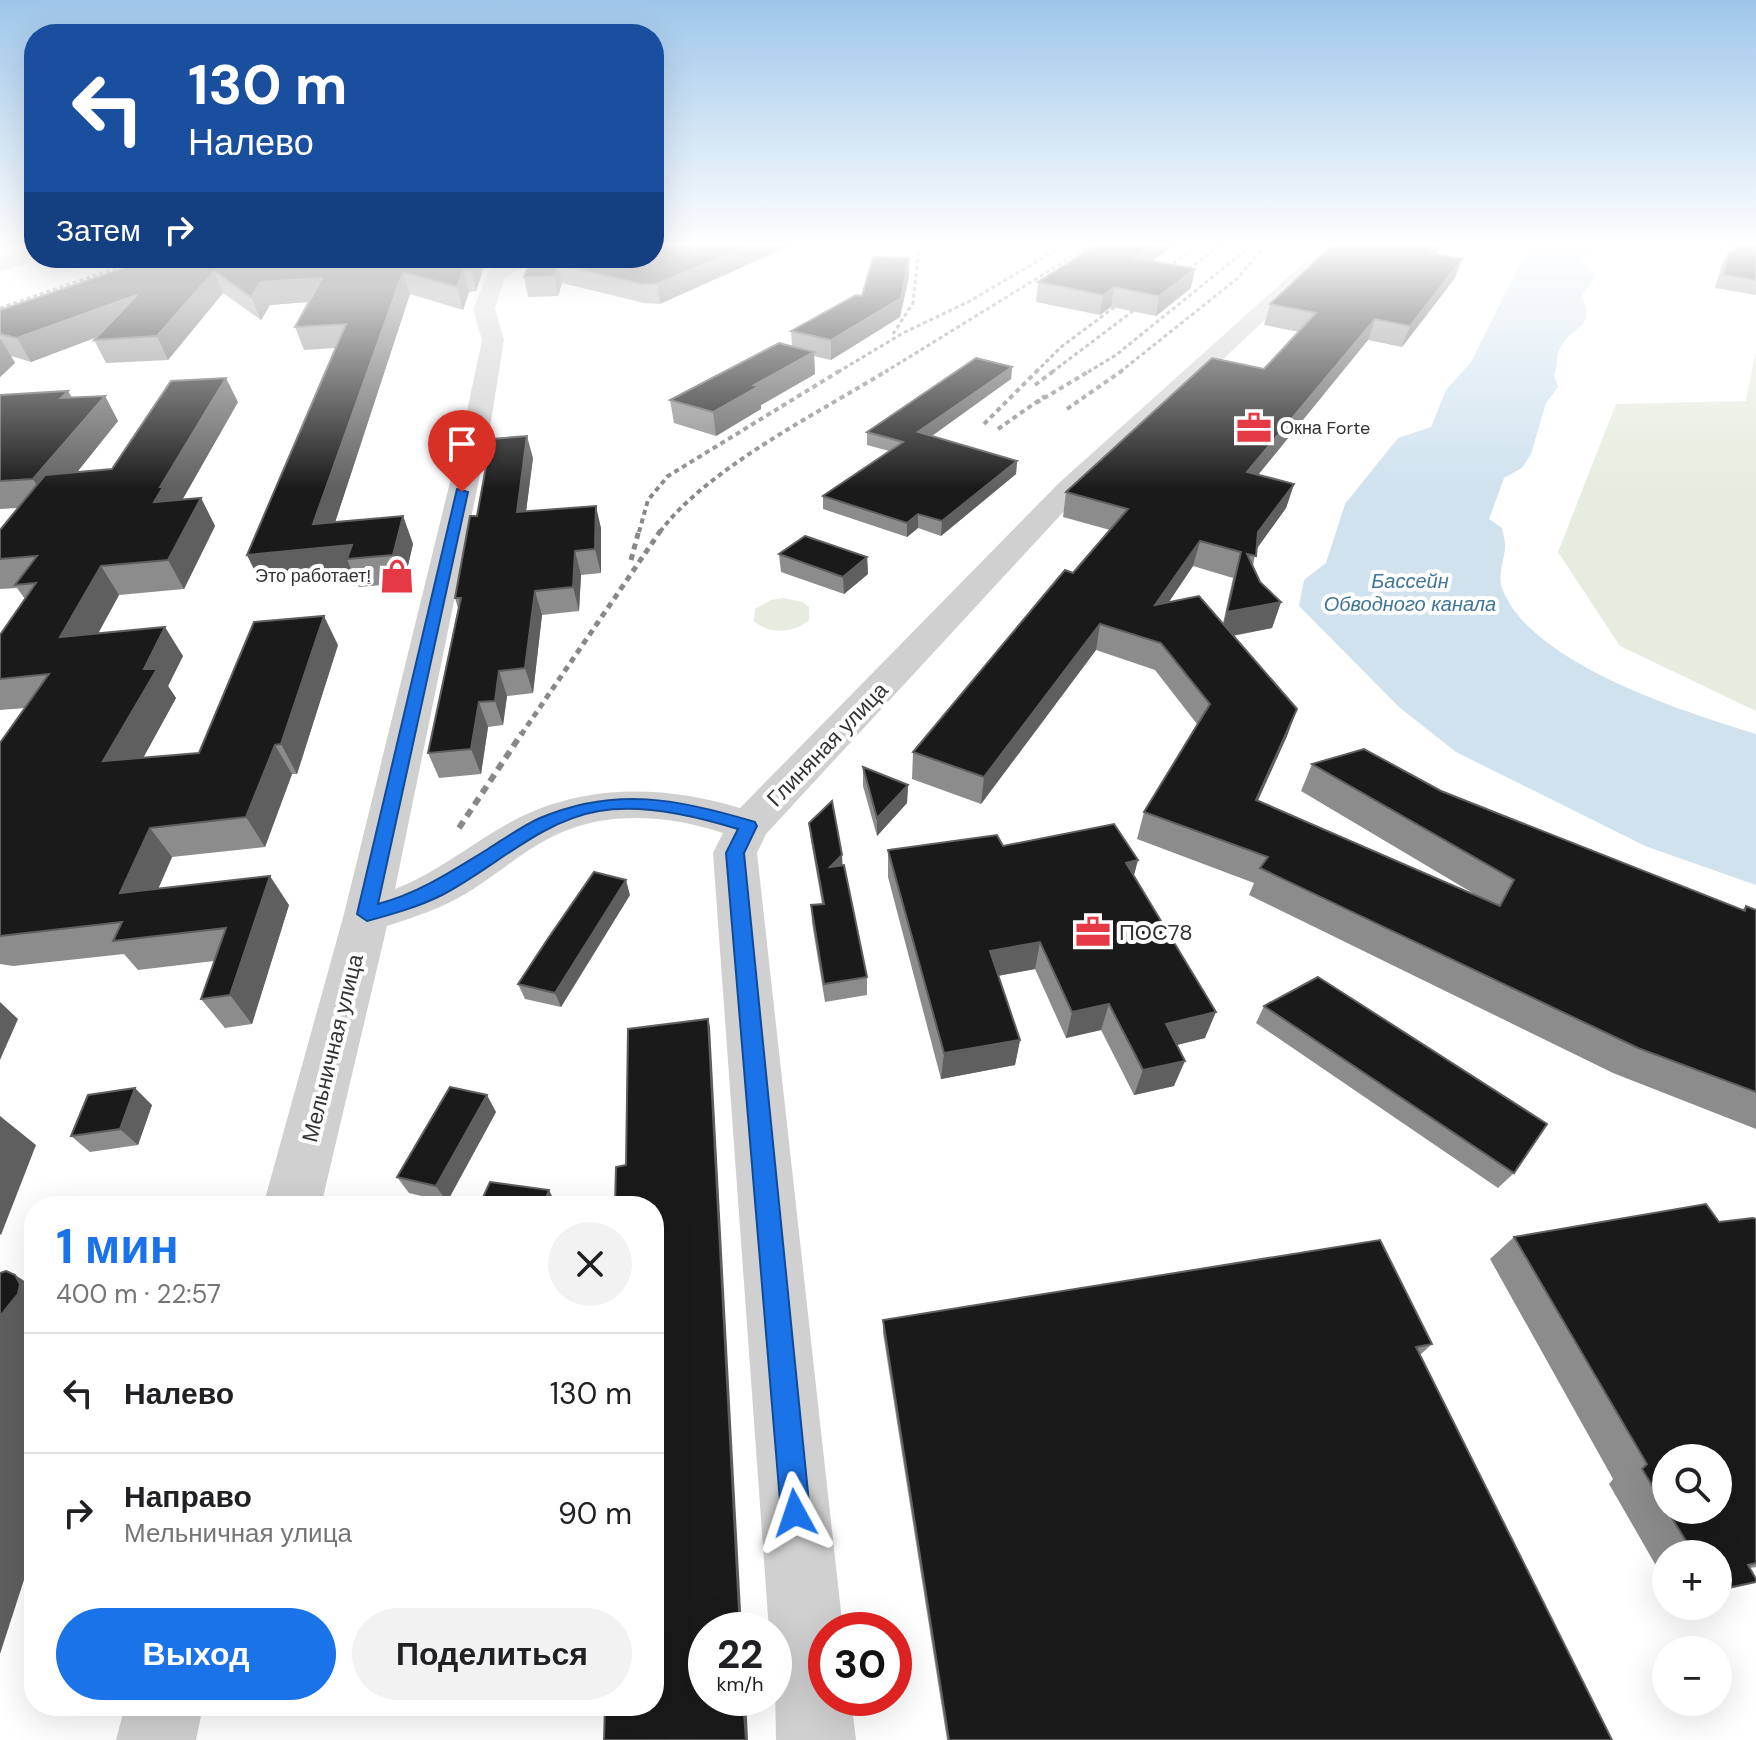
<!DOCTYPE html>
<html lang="ru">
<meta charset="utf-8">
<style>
:root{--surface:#fff;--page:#f2f2f2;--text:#202124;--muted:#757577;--line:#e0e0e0;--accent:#1a73e8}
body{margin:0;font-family:"DM Sans",sans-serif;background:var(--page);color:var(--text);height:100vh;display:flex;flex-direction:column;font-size:30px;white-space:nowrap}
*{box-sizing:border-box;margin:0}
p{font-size:26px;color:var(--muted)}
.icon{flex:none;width:44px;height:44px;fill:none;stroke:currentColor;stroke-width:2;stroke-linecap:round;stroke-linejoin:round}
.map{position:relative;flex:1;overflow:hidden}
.side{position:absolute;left:24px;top:1196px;width:640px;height:520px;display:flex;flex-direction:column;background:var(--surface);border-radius:32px;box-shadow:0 8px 32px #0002}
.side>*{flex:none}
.guide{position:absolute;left:24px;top:24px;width:640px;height:244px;border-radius:32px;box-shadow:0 8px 32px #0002;background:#1a4fa0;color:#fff;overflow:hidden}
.controls{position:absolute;left:1652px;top:1444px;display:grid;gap:16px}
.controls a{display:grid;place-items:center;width:80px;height:80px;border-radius:50%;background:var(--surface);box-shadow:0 8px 32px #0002;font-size:40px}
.speed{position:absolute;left:688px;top:1612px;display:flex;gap:16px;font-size:40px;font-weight:700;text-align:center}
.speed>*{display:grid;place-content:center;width:104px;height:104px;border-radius:50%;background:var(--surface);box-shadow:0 8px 32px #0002;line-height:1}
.speed small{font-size:20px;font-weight:400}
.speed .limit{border:12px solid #d22;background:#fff;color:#111}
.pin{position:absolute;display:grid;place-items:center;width:68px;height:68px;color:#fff;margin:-82px -34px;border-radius:50% 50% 50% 0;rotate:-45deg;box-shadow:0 0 8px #0007}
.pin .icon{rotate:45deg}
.me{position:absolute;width:88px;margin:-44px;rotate:355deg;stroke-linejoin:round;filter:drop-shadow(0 0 6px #0008)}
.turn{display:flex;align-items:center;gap:28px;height:168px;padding:0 32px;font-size:36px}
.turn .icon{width:104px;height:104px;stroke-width:2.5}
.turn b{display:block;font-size:56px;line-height:68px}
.then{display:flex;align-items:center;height:76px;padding:0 32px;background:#0003;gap:16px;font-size:30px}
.round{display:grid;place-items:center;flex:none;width:84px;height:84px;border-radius:42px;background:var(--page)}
.summary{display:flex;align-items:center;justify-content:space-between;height:136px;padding:0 32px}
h1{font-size:48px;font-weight:700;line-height:60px;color:var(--accent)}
.button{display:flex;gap:16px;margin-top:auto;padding:16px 32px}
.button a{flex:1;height:92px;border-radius:48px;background:var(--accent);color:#fff;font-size:32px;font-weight:700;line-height:92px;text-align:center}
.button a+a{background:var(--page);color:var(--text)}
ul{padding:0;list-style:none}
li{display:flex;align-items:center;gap:24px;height:120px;padding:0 32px;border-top:2px solid var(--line)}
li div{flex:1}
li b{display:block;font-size:30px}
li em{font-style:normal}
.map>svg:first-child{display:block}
.green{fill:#e6ecdf}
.water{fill:#cfe2ee}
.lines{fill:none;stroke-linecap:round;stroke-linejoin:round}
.minor{fill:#d0d0d0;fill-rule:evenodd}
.rail-far3{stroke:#888;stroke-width:3;stroke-dasharray:4 3;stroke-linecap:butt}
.rail-far2{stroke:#888;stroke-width:4;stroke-dasharray:5 4;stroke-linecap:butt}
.rail-far1{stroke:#888;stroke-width:5;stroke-dasharray:6 5;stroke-linecap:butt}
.rail{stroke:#888;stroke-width:6;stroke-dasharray:8 6;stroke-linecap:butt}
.wall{fill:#8c8c8c;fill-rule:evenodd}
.shaded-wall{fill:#5f5f5f}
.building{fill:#1a1a1a;stroke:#5f5f5f;stroke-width:2}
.route{fill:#1a73e8;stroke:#114b97;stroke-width:2}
.labels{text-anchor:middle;stroke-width:8;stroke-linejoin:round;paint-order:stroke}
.far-poi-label{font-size:18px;fill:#333;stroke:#fff;text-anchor:start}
.far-water-label{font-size:20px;font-style:italic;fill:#3f7597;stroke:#fff}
.street-label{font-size:22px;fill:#333;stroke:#fff}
.poi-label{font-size:22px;fill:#333;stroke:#fff;text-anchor:start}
</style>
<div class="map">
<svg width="1756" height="1740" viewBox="0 0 1756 1740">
<rect width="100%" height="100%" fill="#fff"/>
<g class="green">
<path d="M1755 354H1756V711L1620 646 1558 552 1616 404 1746 401Z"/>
<path d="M783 598 803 602 809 607V620C794 633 770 635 754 621L755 609 771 600Z"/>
</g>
<path class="water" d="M1530 245H1599L1600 248 1579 260 1590 266 1596 274 1581 297C1599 328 1569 326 1559 350 1556 358 1558 366 1554 375L1558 387 1546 403 1531 454 1522 468 1504 478 1489 519 1502 528C1503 533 1505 540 1505 546 1505 559 1497 575 1502 588 1529 663 1684 712 1756 734V885L1645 846 1456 752 1399 707 1299 606 1304 580 1326 563 1345 504 1398 438 1431 427 1446 390 1471 362Z"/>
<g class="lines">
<g class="minor">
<path d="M34 248V258H41L0 272V259Z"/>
<path d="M516 258H542L505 277 495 309 504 340 491 421 395 889C434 874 466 848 502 827 576 783 660 784 740 808L1059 483 1307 260H1321L1324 264 1079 495 766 834 757 853 843 1630H826V1698H851L856 1740H776L774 1630H769L713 853 723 833C673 816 610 810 560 833 526 848 498 874 467 893 442 908 415 917 387 926L321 1206H263L344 914 465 421 482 340 473 309 489 270Z"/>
<path d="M125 1706H203L196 1740H116Z"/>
</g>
<g class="rail-far3">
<path d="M1172 282 1220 245"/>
<path d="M0 308 145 258"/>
<path d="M893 334 913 303 919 245"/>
<path d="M838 372 903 333 968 302 1065 245"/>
<path d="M885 372 1091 245"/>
<path d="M1036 372 1061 347 1198 245"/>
<path d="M1052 372 1133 311"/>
<path d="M1088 372 1116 355 1252 245"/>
<path d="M1120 372 1238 278 1265 245"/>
</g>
<g class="rail-far2">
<path d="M1035 385 1055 370"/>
<path d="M1036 403 1091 370"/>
<path d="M1067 409 1123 370"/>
<path d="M984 424 1038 370"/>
<path d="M998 429 1045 396"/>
<path d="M639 532 648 500 668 476 841 370"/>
<path d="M660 532C706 469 820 412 888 370"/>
</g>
<g class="rail-far1">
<path d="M631 560 639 530"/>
<path d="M521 735 661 530"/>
</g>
<path class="rail" d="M459 828 522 733"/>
</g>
<g class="wall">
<path d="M1330 245H1443L1435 254 1455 278 1402 347 1368 340 1258 475 1294 484 1286 508 1256 549 1253 566 1260 582 1281 602 1272 628 1233 636 1297 709 1287 736 1258 800 1476 895 1301 791 1312 764 1441 791 1742 910 1746 906 1756 910V1129L1613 1073 1249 895 1254 883 1137 839 1144 812 1197 724 1155 670 1096 650 981 804 912 779 913 752 1110 530 1063 517 1066 492 1264 369 1299 332 1264 325 1270 304 1332 246ZM1193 566 1233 578 1223 623 1169 602Z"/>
<path d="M1733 245H1756V295L1715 288 1722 264 1729 251H1732Z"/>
<path d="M154 258H487L476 291 469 292 463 310 410 294 335 522 403 516 413 544 404 583 359 587 353 574 261 583 247 555 335 348 304 350 295 327 309 302 270 305 261 320 223 293 168 360 106 363 94 340 96 337 31 362 11 356 15 363 0 377V310Z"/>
<path d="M526 258H654L660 304 644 303 562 283 558 296 528 297 524 277 528 266Z"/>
<path d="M909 258V276L900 317 831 360 814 356 815 374 761 405V409L716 436 674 423 670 400 792 346 791 331 862 296Z"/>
<path d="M1153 261 1191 288 1156 316 1111 307 1100 315 1036 302 1038 282Z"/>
<path d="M1012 367 1011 379 931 436 1017 461 1016 474 941 536 918 528 907 537 823 509V496L889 451 867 445V432Z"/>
<path d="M0 395 72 398 105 396 118 421 77 472 112 469 238 402 182 500 201 498 215 526 184 589 119 595 98 634 183 656 168 686 176 698 143 758 199 753 338 645 297 774H292L265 847 172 857 158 888 289 905 252 1024 225 1028 201 999 214 961 138 970 124 954 13 966 0 964V743L25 708 0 710V635L25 599 17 588 0 589V530L18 508 0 509Z"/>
<path d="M533 458 526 511 601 528V573L581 575 579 611 542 615 533 693 507 696 503 725 488 727 481 774 439 778 428 753 458 608 455 598 477 516Z"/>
<path d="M779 554 867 557 868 574 844 594 781 572Z"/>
<path d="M863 767 908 785 907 803 877 836 863 786Z"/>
<path d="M809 823 843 866 867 977V995L825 1002 812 923 811 905 822 904 811 841Z"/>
<path d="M1003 846 1134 876 1205 1038 1177 1045 1174 1086 1134 1095 1101 1030 1066 1038 1035 969 998 976 1020 1040 1015 1065 941 1079 888 877V850Z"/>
<path d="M630 895 561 1007 525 999 518 984Z"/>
<path d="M1264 1006 1514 1173 1498 1188 1256 1023Z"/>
<path d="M152 1105 138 1145 90 1152 71 1136Z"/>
<path d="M496 1112 447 1202 409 1193 397 1177Z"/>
<path d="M1756 1219V1567L1750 1568 1756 1582 1718 1592V1554H1666V1583L1609 1484 1613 1479 1490 1259 1514 1237ZM1666 1458 1718 1510H1666Z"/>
<path d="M883 1320 1432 1344 1420 1355 1612 1740H947L883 1333Z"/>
</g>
<g class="shaded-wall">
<path d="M749 245H792L660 304 657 284Z"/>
<path d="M1153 245H1175L1131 277 1135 258Z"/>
<path d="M1434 245H1443L1434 255 1430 253Z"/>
<path d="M475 258H487L476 291 471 269Z"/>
<path d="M909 258V276L900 317 831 360V340Z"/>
<path d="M1462 259 1455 278 1402 347 1410 326Z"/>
<path d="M558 264 562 283 558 296 554 276Z"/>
<path d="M1195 269 1191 288 1156 316 1159 296Z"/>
<path d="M463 270 469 292 463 310 457 287Z"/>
<path d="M214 271 223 293 168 360 157 336Z"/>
<path d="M403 272 410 294 327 547 352 545 347 559 353 574 261 583 247 555 313 524Z"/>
<path d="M322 278 330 300 270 305 261 320 251 297 261 282Z"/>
<path d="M1114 287 1111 307 1100 315 1103 295Z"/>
<path d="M137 295 148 318 31 362 17 338Z"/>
<path d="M1375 319 1368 340 1240 497 1247 472Z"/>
<path d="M1 339 15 363 0 377V340Z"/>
<path d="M814 352 815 374 761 405V409L716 436 713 412 754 385Z"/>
<path d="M1012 367 1011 379 918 446V432Z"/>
<path d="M226 378 238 402 176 511 154 502 160 487Z"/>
<path d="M68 391 83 416 61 398Z"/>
<path d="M105 396 118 421 50 506 33 479Z"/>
<path d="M527 436 533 458 523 535 517 512Z"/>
<path d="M1017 461 1016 474 941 536 942 521Z"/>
<path d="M1294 484 1286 508 1251 557 1258 532Z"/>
<path d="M201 498 215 526 184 589 168 560Z"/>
<path d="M596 506 601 528V573L595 549Z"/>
<path d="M918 514V528L907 537V523Z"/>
<path d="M403 516 413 544 404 583 393 555Z"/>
<path d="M1200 541 1193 566 1149 631 1155 605Z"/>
<path d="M575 551 581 575 579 611 573 587Z"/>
<path d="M867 557 868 574 844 594 843 577Z"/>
<path d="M101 566 119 595 80 666 60 637Z"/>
<path d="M535 591 542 615 533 693 525 668Z"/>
<path d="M1281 602 1272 628 1219 638 1227 612Z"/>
<path d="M324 616 338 645 297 774 281 744Z"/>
<path d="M1100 624 1096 650 981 804 984 777Z"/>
<path d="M165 627 183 656 168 686 176 698 125 791 103 761 144 669Z"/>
<path d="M499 671 507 696 503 725 495 701Z"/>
<path d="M479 702 488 727 481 774 471 749Z"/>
<path d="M1297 709 1287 736 1246 827 1256 800Z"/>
<path d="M275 745 292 774 265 847 246 817Z"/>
<path d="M908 785 907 803 877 836V818Z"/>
<path d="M150 828 172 857 144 922 120 893Z"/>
<path d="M842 855 843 873 830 867Z"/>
<path d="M1138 860 1131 887 1126 863Z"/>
<path d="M270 876 289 905 252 1024 230 995Z"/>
<path d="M626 880 630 895 561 1007 555 993Z"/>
<path d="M1040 942 1035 969 986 978 990 951Z"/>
<path d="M0 1002 18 1019 0 1060Z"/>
<path d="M1109 1004 1101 1030 1066 1038 1072 1012Z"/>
<path d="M1216 1012 1205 1038 1156 1050 1166 1024Z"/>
<path d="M708 1019 710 1027 742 1630H740Z"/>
<path d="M1020 1040 1015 1065 941 1079 944 1053Z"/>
<path d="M1185 1061 1174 1086 1134 1095 1143 1070Z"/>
<path d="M135 1088 152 1105 138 1145 120 1129Z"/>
<path d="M487 1095 496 1112 447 1202 436 1186Z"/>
<path d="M0 1116 36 1145 1 1235 0 1234Z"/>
<path d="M549 1190 557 1206H543Z"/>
<path d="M15 1275 34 1287V1549L0 1654V1319Z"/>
<path d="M743 1698H746L748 1740H746Z"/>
</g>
<g class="building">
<path d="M654 245H749L657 284H641L558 264 554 276 524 277 531 258H654Z"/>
<path d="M1096 245H1153L1135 258 1195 269 1159 296 1114 287 1103 295 1038 282Z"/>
<path d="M1333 245H1437L1430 253 1462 259 1410 326 1375 319 1247 472 1294 484 1258 532 1256 556 1247 554 1260 582 1281 602 1227 612 1241 552 1200 541 1155 605 1199 596 1297 709 1256 800 1500 906 1514 880 1312 764 1364 749 1441 791 1745 911 1746 906 1756 910V1092L1638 1048 1260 868 1268 857 1144 812 1210 704 1161 643 1100 624 984 777 913 752 1065 570 1073 573 1128 509 1066 492 1212 358 1264 369 1316 313 1270 304Z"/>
<path d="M1737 245H1756V280L1723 275 1729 251 1736 252Z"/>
<path d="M873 257 909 258 901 298 831 340 791 331 856 295 862 296Z"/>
<path d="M154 258H475L471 269 463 270 457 287 403 272 313 524 403 516 393 555 347 559 352 545 247 555 346 324 295 327 322 278 261 282 251 297 214 271 157 336 94 340 137 295 17 338 0 334V310Z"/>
<path d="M779 343 814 352 754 385 759 386 713 412 670 400Z"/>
<path d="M976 358 1012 367 918 432 1017 461 942 521 918 514 907 523 823 496 903 442 867 432Z"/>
<path d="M226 378 160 487H163L154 502 201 498 168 560 101 566 60 637 165 627 144 669H157L103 761 199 753 254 622 324 616 281 744 275 745 246 817 150 828 120 893 270 876 230 995 201 999 226 928 113 941 122 922 0 936V743L49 674 0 679V635L36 583 15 585 37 556 0 559V530L45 475 112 469 171 381Z"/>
<path d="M68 391 61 398 105 396 33 479 0 481V395Z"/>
<path d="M527 436 517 512 596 506 595 549 575 551 573 587 535 591 525 668 499 671 495 701 479 702 471 749 428 753 461 598H455L470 516H477L491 439Z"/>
<path d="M805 536 867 557 843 577 779 554Z"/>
<path d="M863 767 908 785 877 818Z"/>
<path d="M832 801 842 855 830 867 844 865 867 977 824 984 811 905 824 904 809 823Z"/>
<path d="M1114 824 1138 860 1126 863 1216 1012 1166 1024 1185 1061 1143 1070 1109 1004 1072 1012 1040 942 990 951 1020 1040 944 1053 888 850 997 835 1003 846Z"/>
<path d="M594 872 626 880 555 993 518 984 547 940Z"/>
<path d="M1318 977 1547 1124 1514 1173 1264 1006Z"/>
<path d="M708 1019 740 1630H706V1698H743L746 1740H604L605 1706H654V1206H615L616 1167 626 1165 628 1029Z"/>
<path d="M450 1087 487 1095 436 1186 397 1177Z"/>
<path d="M135 1088 120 1129 71 1136 88 1095Z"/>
<path d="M490 1182 549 1190 543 1206H479Z"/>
<path d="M1706 1204 1719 1222 1753 1218 1756 1219V1563L1748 1565 1756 1579V1582L1718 1590V1554H1694L1667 1510H1718V1458H1666V1508L1642 1469 1647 1464 1514 1237Z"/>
<path d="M1380 1240 1432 1344 1416 1347 1612 1740H949L883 1320Z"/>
<path d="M6 1271 15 1275 20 1284 18 1294 1 1315 0 1319V1273Z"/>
</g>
<linearGradient id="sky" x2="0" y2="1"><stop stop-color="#9ec6ea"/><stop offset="0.5" stop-color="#fff"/><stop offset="1" stop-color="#fff" stop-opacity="0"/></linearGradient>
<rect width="1756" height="489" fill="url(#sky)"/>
<path class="route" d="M457 489 468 492 378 904C419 893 452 871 488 849 504 839 522 826 540 818 615 786 679 799 755 822L757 826 744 853 810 1513 805 1523 795 1527 785 1523 781 1513 726 853 738 829C696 816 643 803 599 811 540 821 494 868 442 895 418 907 393 914 367 921L357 914Z"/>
<defs>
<g id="office-bare" transform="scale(2.76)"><path d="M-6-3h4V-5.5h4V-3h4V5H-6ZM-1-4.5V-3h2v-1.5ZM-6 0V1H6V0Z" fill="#e63946" stroke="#fff" stroke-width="2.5" paint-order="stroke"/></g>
<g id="shop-bare" transform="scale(2.76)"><path d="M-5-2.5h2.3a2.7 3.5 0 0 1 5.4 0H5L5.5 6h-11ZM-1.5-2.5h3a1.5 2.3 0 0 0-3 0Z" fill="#e63946" stroke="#fff" stroke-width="2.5" paint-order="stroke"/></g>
</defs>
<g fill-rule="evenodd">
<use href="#office-bare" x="1254" y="428"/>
<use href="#shop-bare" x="397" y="576"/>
<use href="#office-bare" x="1093" y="932"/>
</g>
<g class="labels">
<g class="far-poi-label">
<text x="1280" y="434">Окна Forte</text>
<text x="371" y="582" text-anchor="end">Это работает!</text>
</g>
<g class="far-water-label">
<text x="1410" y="588">Бассейн<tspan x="1410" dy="23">Обводного канала</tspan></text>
</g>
<g class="street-label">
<text transform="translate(827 744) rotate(-46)" y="8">Глиняная улица</text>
<text transform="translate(332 1048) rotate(-76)" y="8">Мельничная улица</text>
</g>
<g class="poi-label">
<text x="1119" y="940">ПОС78</text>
</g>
</g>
</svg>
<div class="controls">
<a><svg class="icon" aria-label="search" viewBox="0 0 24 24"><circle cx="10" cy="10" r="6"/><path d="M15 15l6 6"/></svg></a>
<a>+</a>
<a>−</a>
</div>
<div class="speed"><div>22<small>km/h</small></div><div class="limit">30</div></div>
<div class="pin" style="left:462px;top:492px;background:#d93025"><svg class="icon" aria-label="arrive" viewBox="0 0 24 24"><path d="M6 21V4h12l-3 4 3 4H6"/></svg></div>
<svg class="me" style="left:795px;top:1513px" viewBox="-20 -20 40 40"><path d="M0-17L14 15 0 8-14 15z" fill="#1a73e8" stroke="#fff" stroke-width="4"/></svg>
<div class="guide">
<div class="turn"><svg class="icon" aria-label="left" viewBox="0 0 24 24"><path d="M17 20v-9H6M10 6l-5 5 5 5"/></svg><div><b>130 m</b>Налево</div></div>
<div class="then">Затем<svg class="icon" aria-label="right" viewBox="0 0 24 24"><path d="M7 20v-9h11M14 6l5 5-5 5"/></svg></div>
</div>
<section class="side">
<div class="summary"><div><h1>1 мин</h1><p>400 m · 22:57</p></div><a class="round"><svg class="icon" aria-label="close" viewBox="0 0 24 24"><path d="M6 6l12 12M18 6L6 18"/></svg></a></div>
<ul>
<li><svg class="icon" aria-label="left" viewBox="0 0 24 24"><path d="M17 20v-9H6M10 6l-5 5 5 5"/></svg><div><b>Налево</b></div><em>130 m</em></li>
<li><svg class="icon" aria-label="right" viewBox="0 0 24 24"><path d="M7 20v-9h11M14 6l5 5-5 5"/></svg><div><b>Направо</b><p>Мельничная улица</p></div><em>90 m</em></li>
</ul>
<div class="button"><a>Выход</a><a>Поделиться</a></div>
</section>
</div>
